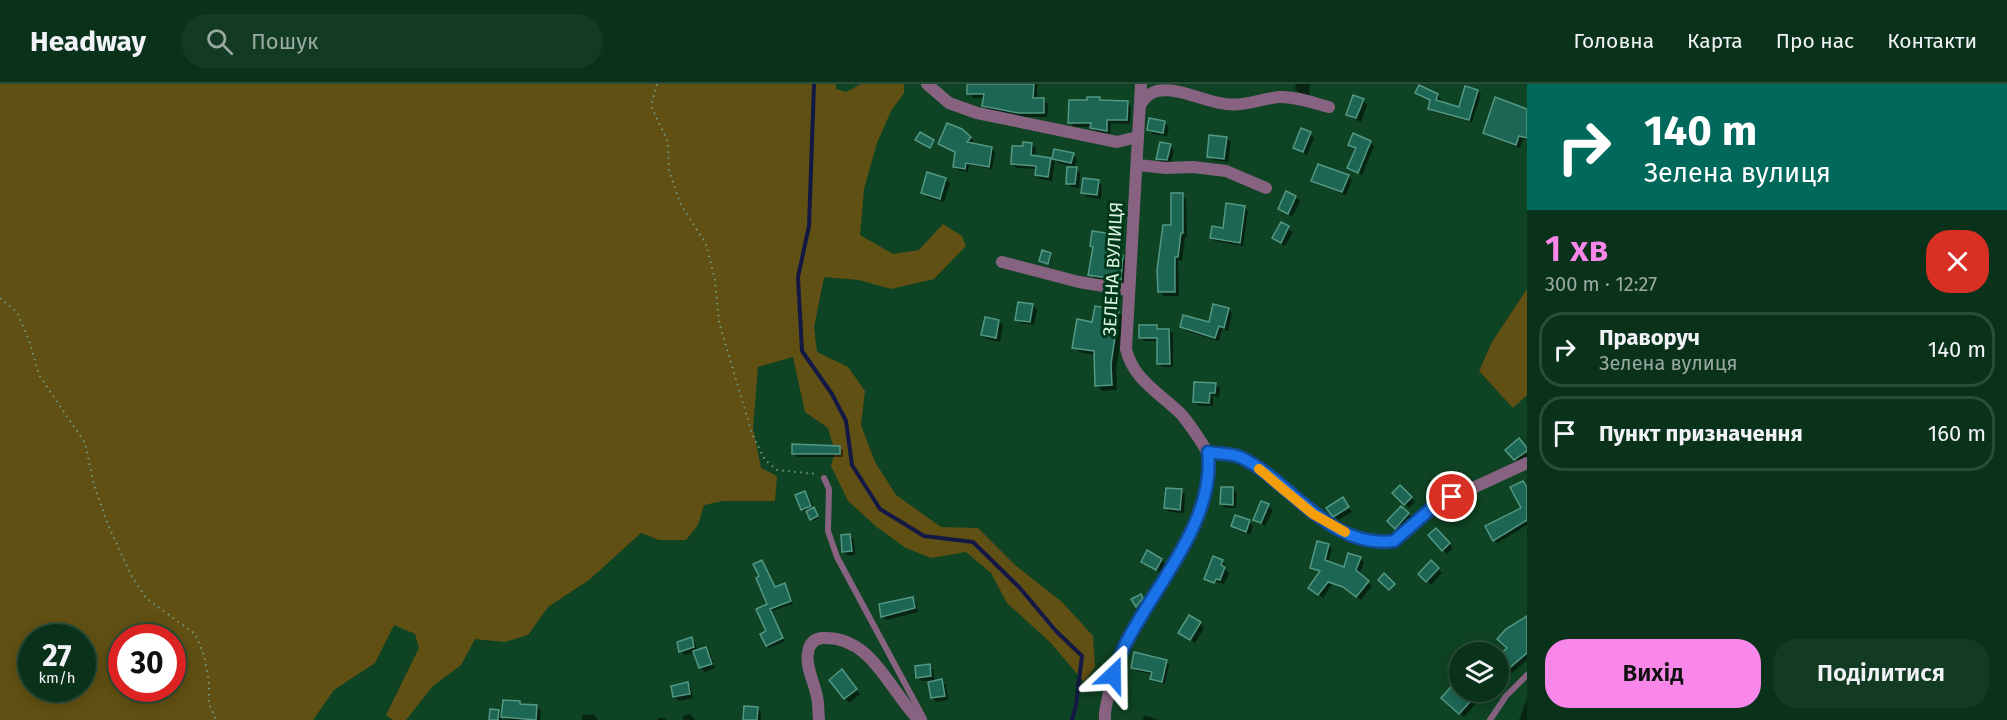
<!DOCTYPE html>
<html lang="uk">
<meta charset="utf-8">
<style>
:root{--surface:#0a321a;--page:#133a23;--text:#f1f3f6;--muted:#99aaa2;--line:#2a4d39;--accent:#f987e9}
body{margin:0;font-family:"Fira Sans",sans-serif;background:var(--page);color:var(--text);height:100vh;display:flex;flex-direction:column;font-size:22px;white-space:nowrap}
*{box-sizing:border-box;margin:0}
p{font-size:20px;color:var(--muted)}
.icon{flex:none;width:33px;height:33px;fill:none;stroke:currentColor;stroke-width:2;stroke-linecap:round;stroke-linejoin:round}
.map{position:relative;flex:1;overflow:hidden}
.details{display:flex;flex-direction:column;background:var(--surface);width:480px}
.details>*{flex:none}
.guide{background:#00695c;color:#fff;overflow:hidden}
.controls{position:absolute;left:1449px;top:558px;display:grid;gap:12px}
.controls a{display:grid;place-items:center;width:60px;height:60px;border-radius:50%;background:var(--surface);box-shadow:0 3px 15px #0003,0 0 0 2px var(--line);font-size:30px}
.speed{position:absolute;left:18px;top:540px;display:flex;gap:12px;font-size:30px;font-weight:700;text-align:center}
.speed>*{display:grid;place-content:center;width:78px;height:78px;border-radius:50%;background:var(--surface);box-shadow:0 3px 15px #0003,0 0 0 2px var(--line);line-height:1}
.speed small{font-size:15px;font-weight:400}
.speed .limit{border:9px solid #d22;background:#fff;color:#111}
.pin{position:absolute;display:grid;place-items:center;width:51px;height:51px;color:#fff;margin:-26px;border:3px solid #fff;border-radius:50%;box-shadow:0 2px 6px #0007}
.me{position:absolute;width:66px;margin:-33px;rotate:23deg;stroke-linejoin:round;filter:drop-shadow(0 0 4px #0008)}
.turn{display:flex;align-items:center;gap:21px;height:126px;padding:0 18px;font-size:27px}
.turn .icon{width:78px;height:78px;stroke-width:2.5}
.turn b{display:block;font-size:42px;line-height:51px}
.round{display:grid;place-items:center;flex:none;width:63px;height:63px;border-radius:24px;background:var(--page)}
.summary{display:flex;align-items:center;justify-content:space-between;height:102px;padding:0 18px}
h1{font-size:36px;font-weight:600;line-height:45px;color:var(--accent)}
.cta{display:flex;gap:12px;margin-top:auto;padding:12px 18px}
.cta a{flex:1;height:69px;border-radius:24px;background:var(--accent);color:#111;font-size:24px;font-weight:600;line-height:69px;text-align:center}
.cta a+a{background:var(--page);color:var(--text)}
ul{padding:0;list-style:none}
li{display:flex;align-items:center;gap:18px;height:75px;margin:0 12px 9px;padding:0 6px;border:3px solid var(--line);border-radius:24px}
li div{flex:1}
li b{display:block;font-size:22px}
li em{font-style:normal}
header{display:flex;align-items:center;gap:36px;box-sizing:border-box;height:84px;padding:0 30px;background:var(--surface);border-bottom:2px solid var(--line)}
header strong{font-size:28px}
nav{display:flex;gap:33px;margin-inline-start:auto;font-size:21px}
.search{width:420px;height:54px;background:var(--page);display:flex;align-items:center;gap:15px;box-sizing:border-box;padding:0 21px;border-radius:24px;color:var(--muted);font-size:22px}
main{display:flex;flex:1;min-height:0}
.map>svg:first-child{display:block}
.green{fill:#615013;fill-rule:evenodd}
.shadow{fill:#0007}
.lines{fill:none;stroke-linecap:round;stroke-linejoin:round}
.stream{stroke:#131944;stroke-width:4}
.building{fill:#1d6654;stroke:#539884;stroke-width:1.5}
.path{stroke:#71997f;stroke-width:2;stroke-dasharray:1.5 4.5;stroke-linecap:butt}
.lane{stroke:#876381;stroke-width:6}
.street{stroke:#876381;stroke-width:12}
.route-casing{stroke:#114b97;stroke-width:15}
.route{stroke:#1a73e8;stroke-width:10}
.slow{stroke:#f59e0b;stroke-width:10}
.labels{text-anchor:middle;stroke-width:6;stroke-linejoin:round;paint-order:stroke}
.street-label{font-size:18px;fill:#dbf5e1;stroke:#003819}
</style>
<header>
<strong>Headway</strong>
<div class="search"><svg class="icon" aria-label="search" viewBox="0 0 24 24"><circle cx="10" cy="10" r="6"/><path d="M15 15l6 6"/></svg>Пошук</div>
<nav><a>Головна</a><a>Карта</a><a>Про нас</a><a>Контакти</a></nav>
</header>
<main>
<div class="map">
<svg width="1527" height="636" viewBox="0 0 1527 636">
<rect width="100%" height="100%" fill="#0e4323"/>
<g class="green">
<path d="M0 0H836V5L846 8 861 0H904V9L891 27 877 59 864 105 860 151 893 170 919 166 943 140 962 152 966 162 934 195 891 205 859 196 824 193 814 243 817 268 848 283 865 307 861 341 875 378 896 411 941 443 978 444 1015 481 1062 518 1093 552 1095 583 1084 598 1050 558 1007 519 991 489 966 468 931 474 906 464 878 444 848 417 831 382 835 368 828 344 805 328 793 273 758 283 753 344 761 384 777 392 775 417H723L704 421 698 441 686 456H659L641 449 589 496 548 523 528 551 505 558 475 555 461 581 433 602 406 636H393L386 631 419 564 415 550 394 541 375 579 334 606 313 636H0ZM32 554H82V604H32ZM122 554H172V604H122Z"/>
<path d="M1527 205V311L1513 324 1479 287 1492 258Z"/>
</g>
<g class="shadow">
<path d="M969 0H1037V16H1043L1048 20 1047 33H1024L987 25 983 21 985 14H973L969 9Z"/>
<path d="M1296 0H1310L1309 11 1299 9 1295 5Z"/>
<path d="M1478 7 1481 11 1472 38 1433 28 1430 24 1431 18 1417 9 1437 11 1441 15 1440 19 1460 24Z"/>
<path d="M1099 15 1102 17 1127 18 1131 23 1130 40 1111 39 1110 50 1096 48 1092 43H1074L1070 39 1088 18Z"/>
<path d="M1363 16 1367 21 1361 38 1352 34 1348 30Z"/>
<path d="M1527 27V56L1523 55 1520 64 1489 52 1485 48Z"/>
<path d="M1164 39 1169 43 1167 52 1153 50 1148 45Z"/>
<path d="M961 46 974 57 971 61 992 64 995 68 992 85 969 81 968 88 958 86 954 83 956 69 940 60Z"/>
<path d="M1310 50 1314 54 1307 71 1295 63Z"/>
<path d="M1226 54 1231 58 1228 78 1213 76 1208 72Z"/>
<path d="M1370 58 1374 62 1362 91 1349 83 1357 65 1350 60Z"/>
<path d="M1032 60 1036 65 1035 73 1050 75 1053 77 1055 67 1073 70 1077 75 1075 83 1058 79 1055 76 1052 97 1040 95 1036 91 1037 85 1017 84 1012 80 1024 64Z"/>
<path d="M1170 62 1174 66 1171 79 1161 78 1157 74Z"/>
<path d="M1076 85 1080 89 1079 104 1072 103 1067 99Z"/>
<path d="M1348 92 1352 96 1346 111 1317 100 1313 97Z"/>
<path d="M945 95 950 99 944 118 927 113 923 109Z"/>
<path d="M1098 98 1102 102 1101 115 1087 113 1083 108Z"/>
<path d="M1182 110 1186 115 1187 153H1185L1182 177 1178 176 1179 212H1164L1160 208 1173 143Z"/>
<path d="M1295 113 1300 117 1292 133 1280 125Z"/>
<path d="M1244 123 1248 127 1243 162 1215 157 1212 154 1224 146Z"/>
<path d="M1281 140 1293 148 1285 162 1274 154Z"/>
<path d="M1113 152 1116 155 1114 172 1122 173 1126 177 1124 199 1094 194 1090 190 1094 164 1091 162Z"/>
<path d="M1043 168 1052 172 1049 181 1041 177Z"/>
<path d="M1033 222 1037 226 1034 241 1021 239 1017 235Z"/>
<path d="M1228 225 1232 229 1228 247 1222 245 1219 257 1186 247 1182 243 1210 240Z"/>
<path d="M1118 228 1124 233 1116 286 1117 306 1102 307 1097 301 1096 271 1079 268 1074 263 1093 239Z"/>
<path d="M999 237 1003 241 1000 258 987 255 982 251Z"/>
<path d="M1156 242 1160 246H1169L1173 250V283H1162L1158 279V257H1144L1140 253Z"/>
<path d="M1215 300 1220 304 1219 313 1213 312V322H1199L1195 318Z"/>
<path d="M840 364 843 367V373H797L794 370Z"/>
<path d="M1527 365V374L1519 379 1508 367Z"/>
<path d="M1523 398 1527 403V441L1497 459 1494 456 1523 424Z"/>
<path d="M1400 403 1415 418 1409 424 1394 409Z"/>
<path d="M1233 405 1237 409 1236 424H1226L1221 420Z"/>
<path d="M1181 406 1185 411 1184 429 1170 428 1165 424Z"/>
<path d="M804 409 809 413 819 434 813 437 809 429 807 430 802 425 797 412Z"/>
<path d="M1343 415 1352 428 1338 436 1334 432Z"/>
<path d="M1262 419 1273 426 1265 442 1255 435Z"/>
<path d="M1401 424 1412 434 1400 448 1389 437Z"/>
<path d="M1249 438 1253 442 1250 451 1237 446 1232 442Z"/>
<path d="M1436 446 1453 464 1447 470 1430 451Z"/>
<path d="M849 451 854 456 855 471 848 472 844 468Z"/>
<path d="M1328 462 1332 465 1328 479 1345 485 1360 475 1364 478 1359 491 1372 502 1361 516 1349 506 1332 500 1323 514 1314 507 1321 489 1311 484Z"/>
<path d="M1161 476 1166 480 1161 489 1143 478Z"/>
<path d="M1222 477 1226 482 1225 485 1229 489 1224 500 1209 496V498L1206 495Z"/>
<path d="M762 478 776 504 785 501 787 504 793 520 771 527 785 557 769 564 767 561 769 520 761 493Z"/>
<path d="M1431 478 1442 489 1431 501 1420 490Z"/>
<path d="M1142 514 1144 517 1138 523 1133 516Z"/>
<path d="M913 515 916 519 918 528 886 536 883 532Z"/>
<path d="M1200 539 1204 544 1195 559 1180 549Z"/>
<path d="M691 555 695 559 698 567 706 564 710 569 715 584 705 588 700 583 695 568 685 571 681 567Z"/>
<path d="M1527 558V576L1499 600 1505 606 1501 611 1498 608V574Z"/>
<path d="M1166 577 1169 581 1165 600 1156 598 1152 595 1153 590 1136 587 1133 583Z"/>
<path d="M929 582 933 586 935 598 941 597 946 601 948 616 936 618 932 613 929 597H922L917 593Z"/>
<path d="M1460 589V608H1493L1487 615 1482 612 1464 633 1443 614 1458 597 1455 594Z"/>
<path d="M846 591 860 610 849 619 845 614Z"/>
<path d="M687 600 691 604 693 614 679 617 675 613Z"/>
<path d="M1527 615V636H1519Z"/>
<path d="M519 619 522 622H537L541 627 540 636H544H506L502 632V636H491L498 627 503 632Z"/>
<path d="M757 624 761 629V636H745Z"/>
<path d="M594 630 598 636H582V631Z"/>
<path d="M690 630 695 636H684L682 632Z"/>
<path d="M1144 631 1158 636H1143Z"/>
<path d="M658 634H665L666 636H658Z"/>
</g>
<g class="lines">
<path class="stream" d="M814 0 809 142 798 193 802 267 832 310 846 337 852 381 880 425 924 452 973 458 1019 503 1056 547 1082 572 1076 621 1072 636"/>
</g>
<g class="building">
<path d="M967 0H1034L1033 14H1044V29H1018L982 22 984 10H967Z"/>
<path d="M1419 1 1438 10 1436 16 1459 23 1465 2 1478 6 1469 36 1428 25 1430 16 1415 9Z"/>
<path d="M1353 11 1364 15 1356 34 1346 31Z"/>
<path d="M1087 13H1100V16L1128 17 1127 36H1107V47L1090 44 1091 39H1068L1069 16H1087Z"/>
<path d="M1495 13 1527 25V54L1519 52 1516 61 1483 49Z"/>
<path d="M1149 34 1165 37 1163 49 1147 46Z"/>
<path d="M947 39 962 45 971 53 967 58 992 63 989 83 966 79 965 85 953 83 955 68 938 60Z"/>
<path d="M1301 44 1311 48 1303 68 1293 64Z"/>
<path d="M920 48 934 56 930 64 915 56Z"/>
<path d="M1353 49 1371 57 1358 89 1347 84 1356 64 1348 61Z"/>
<path d="M1209 51 1227 53 1224 75 1207 73Z"/>
<path d="M1023 58 1032 59 1031 71 1051 74 1048 93 1035 91 1036 82 1011 80 1012 62H1023Z"/>
<path d="M1160 58 1171 60 1167 76 1156 75Z"/>
<path d="M1054 65 1074 69 1071 79 1052 75Z"/>
<path d="M1318 80 1349 91 1342 108 1311 97Z"/>
<path d="M1067 83H1077L1075 100H1066Z"/>
<path d="M927 88 946 94 940 115 921 109Z"/>
<path d="M1083 94 1099 96 1097 111 1081 109Z"/>
<path d="M1286 107 1296 112 1288 130 1278 125Z"/>
<path d="M1171 109H1183V149H1181L1178 173H1175V208H1158L1157 186 1163 141H1171Z"/>
<path d="M1226 119 1245 122 1240 159 1210 154 1212 142 1223 144Z"/>
<path d="M1281 138 1289 142 1281 159 1272 154Z"/>
<path d="M1092 147 1113 150 1110 170 1123 171 1121 196 1088 191 1093 163 1090 162Z"/>
<path d="M1042 166 1051 169 1048 180 1039 177Z"/>
<path d="M1018 218 1033 220 1030 238 1015 236Z"/>
<path d="M1213 220 1229 224 1224 244 1219 242 1215 254 1180 243 1183 231 1209 238Z"/>
<path d="M1095 222 1119 226 1111 280 1112 301 1095 302 1094 267 1072 264 1077 235 1092 238Z"/>
<path d="M985 233 999 236 996 254 981 251Z"/>
<path d="M1139 241H1157V245H1169L1170 280H1157V254H1139Z"/>
<path d="M1194 298 1216 299 1215 309H1210L1209 319 1193 318Z"/>
<path d="M1519 354 1527 364V367L1514 376 1505 366Z"/>
<path d="M792 360 840 362V370H792Z"/>
<path d="M1523 397 1527 403V436L1493 457 1485 442 1521 424 1510 403Z"/>
<path d="M1400 401 1412 413 1404 421 1392 409Z"/>
<path d="M1221 403H1233V421L1220 420Z"/>
<path d="M1166 404 1182 405 1180 426 1164 424Z"/>
<path d="M805 407 811 422 801 426 795 411Z"/>
<path d="M1343 413 1349 423 1333 433 1326 424Z"/>
<path d="M1261 417 1269 420 1261 439 1253 436Z"/>
<path d="M1401 422 1409 429 1395 445 1387 437Z"/>
<path d="M814 423 818 432 810 436 806 427Z"/>
<path d="M1235 431 1250 436 1246 448 1231 442Z"/>
<path d="M1436 444 1450 459 1442 467 1428 451Z"/>
<path d="M850 450 852 467 842 468 841 451Z"/>
<path d="M1317 457 1329 460 1325 476 1344 483 1348 469 1361 473 1356 486 1369 497 1356 513 1343 503 1328 498 1318 511 1308 504 1320 487 1310 484Z"/>
<path d="M1147 466 1162 475 1156 486 1141 478Z"/>
<path d="M1213 472 1223 476 1221 481 1225 483 1220 496 1216 495 1214 499 1204 495Z"/>
<path d="M762 476 775 503 785 499 791 517 770 525 783 554 766 562 760 550 766 547 756 525 767 520 756 494 759 492 753 480Z"/>
<path d="M1431 476 1439 484 1426 498 1418 490Z"/>
<path d="M1384 489 1395 500 1389 506 1378 496Z"/>
<path d="M1141 510 1143 514 1136 523 1131 515Z"/>
<path d="M913 513 915 524 881 533 879 520Z"/>
<path d="M1189 531 1201 538 1190 556 1178 549Z"/>
<path d="M1527 532V569L1498 594V572L1507 564 1497 555 1506 545Z"/>
<path d="M692 553 694 563 679 568 677 558Z"/>
<path d="M706 563 712 580 699 584 693 567Z"/>
<path d="M1134 568 1167 576 1162 598 1150 595 1152 588 1131 584Z"/>
<path d="M930 580 931 592 916 594 915 582Z"/>
<path d="M842 585 857 605 844 615 829 596Z"/>
<path d="M1460 593V608H1479L1459 630 1441 614Z"/>
<path d="M942 595 945 612 931 614 928 598Z"/>
<path d="M688 598 690 610 673 613 671 602Z"/>
<path d="M503 616 520 617V620L537 621 536 636 501 633Z"/>
<path d="M744 622 758 623 757 636H743Z"/>
<path d="M490 625 499 626 498 636H489Z"/>
</g>
<g class="lines">
<g class="path">
<path d="M657 0 651 22 668 58 669 86 680 119 706 160 715 196 719 238 752 350 765 376 777 386 816 390"/>
<path d="M0 214 17 228 30 259 39 291 85 359 94 401 108 441 131 491 146 514 195 550 204 571 209 598V620L216 636"/>
</g>
<g class="lane">
<path d="M824 394 829 405 828 447 837 473 924 635"/>
<path d="M1490 636 1506 612 1527 591"/>
</g>
<g class="street">
<path d="M927 0 949 19 977 29 1117 58 1137 53"/>
<path d="M1140 21C1145 14 1149 9 1157 7 1178 3 1201 16 1220 19 1243 24 1258 15 1279 13 1295 12 1313 19 1329 23"/>
<path d="M1138 81 1166 84 1193 83 1226 87 1266 104"/>
<path d="M1002 178 1079 198 1128 206"/>
<path d="M1208 368 1237 372 1257 383 1313 430 1336 445 1368 457 1382 459 1394 457 1434 422 1527 379"/>
<path d="M819 636C818 628 819 620 817 613 815 600 805 582 808 569 809 560 814 555 822 554 872 551 889 607 919 636"/>
<path d="M1105 636C1104 627 1107 618 1109 609 1113 593 1118 577 1125 562 1150 510 1218 431 1208 372 1207 366 1203 361 1200 356 1194 347 1188 338 1181 330 1160 309 1133 296 1126 265L1141 0"/>
</g>
</g>
<g class="lines">
<g class="route-casing">
<path id="route" d="M1113 591C1117 581 1121 570 1125 561 1154 502 1216 437 1208 368 1218 370 1231 369 1240 373 1293 398 1328 465 1394 457L1434 422 1452 413"/>
</g>
<use href="#route" class="route"/>
<path class="slow" d="M1259 385 1313 430 1345 448"/>
</g>
<g class="labels">
<g class="street-label">
<text transform="translate(1113 185) rotate(-87)" y="6">ЗЕЛЕНА ВУЛИЦЯ</text>
</g>
</g>
</svg>
<div class="controls">
<a><svg class="icon" aria-label="layers" viewBox="0 0 24 24"><path d="M12 4l9 5-9 5-9-5zM3 14l9 5 9-5"/></svg></a>
</div>
<div class="speed"><div>27<small>km/h</small></div><div class="limit">30</div></div>
<div class="pin" style="left:1452px;top:413px;background:#d93025"><svg class="icon" aria-label="arrive" viewBox="0 0 24 24"><path d="M6 21V4h12l-3 4 3 4H6"/></svg></div>
<svg class="me" style="left:1113px;top:591px" viewBox="-20 -20 40 40"><path d="M0-17L14 15 0 8-14 15z" fill="#1a73e8" stroke="#fff" stroke-width="4"/></svg>
</div>
<section class="details">
<div class="guide">
<div class="turn"><svg class="icon" aria-label="right" viewBox="0 0 24 24"><path d="M7 20v-9h11M14 6l5 5-5 5"/></svg><div><b>140 m</b>Зелена вулиця</div></div>
</div>
<div class="summary"><div><h1>1 хв</h1><p>300 m · 12:27</p></div><a class="round" style="background:#d93025;color:#fff"><svg class="icon" aria-label="close" viewBox="0 0 24 24"><path d="M6 6l12 12M18 6L6 18"/></svg></a></div>
<ul>
<li><svg class="icon" aria-label="right" viewBox="0 0 24 24"><path d="M7 20v-9h11M14 6l5 5-5 5"/></svg><div><b>Праворуч</b><p>Зелена вулиця</p></div><em>140 m</em></li>
<li><svg class="icon" aria-label="arrive" viewBox="0 0 24 24"><path d="M6 21V4h12l-3 4 3 4H6"/></svg><div><b>Пункт призначення</b></div><em>160 m</em></li>
</ul>
<div class="cta"><a>Вихід</a><a>Поділитися</a></div>
</section>
</main>
